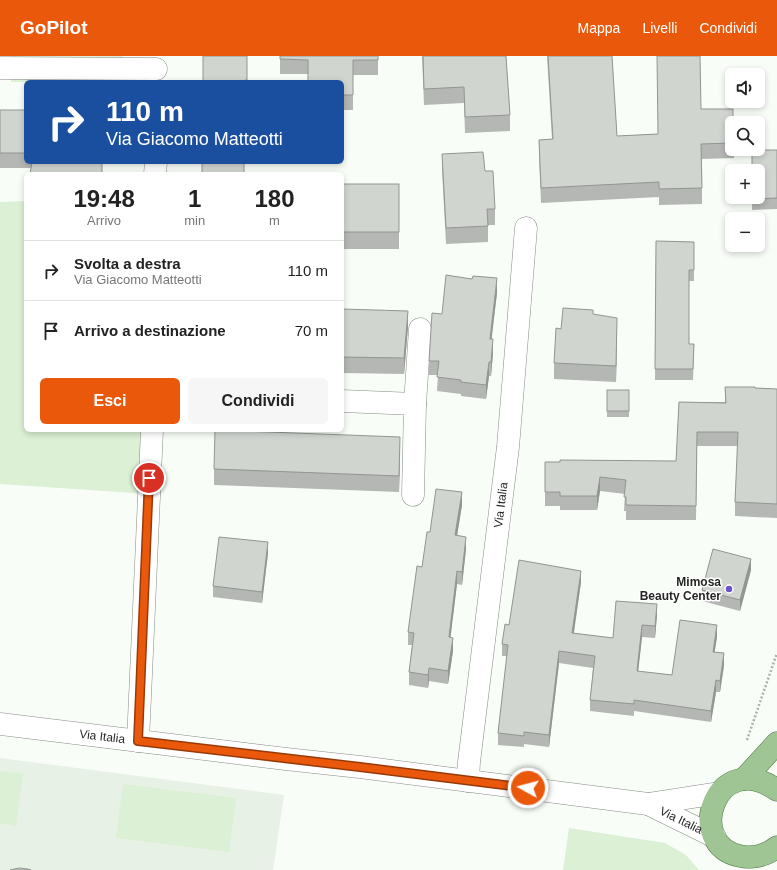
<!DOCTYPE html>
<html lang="it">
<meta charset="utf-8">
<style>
:root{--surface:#fff;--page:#f6f6f6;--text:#222;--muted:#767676;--line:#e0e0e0;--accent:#ea580c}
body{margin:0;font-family:Helvetica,sans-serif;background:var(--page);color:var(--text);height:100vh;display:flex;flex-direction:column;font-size:15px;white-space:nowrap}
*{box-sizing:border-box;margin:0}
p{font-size:13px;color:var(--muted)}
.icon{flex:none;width:22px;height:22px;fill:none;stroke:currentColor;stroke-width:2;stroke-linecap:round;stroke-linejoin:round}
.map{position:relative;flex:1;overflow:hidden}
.side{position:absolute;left:24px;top:116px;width:320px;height:260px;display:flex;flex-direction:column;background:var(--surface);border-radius:6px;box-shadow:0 2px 6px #0003}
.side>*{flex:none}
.guide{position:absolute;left:24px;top:24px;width:320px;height:84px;border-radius:6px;box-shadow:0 2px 6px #0003;background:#1a4fa0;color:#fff;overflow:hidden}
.fabs{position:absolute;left:725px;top:12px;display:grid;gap:8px}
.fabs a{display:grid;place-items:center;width:40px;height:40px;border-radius:6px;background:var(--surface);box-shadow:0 2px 6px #0003;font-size:20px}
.pin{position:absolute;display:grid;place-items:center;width:34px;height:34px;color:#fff;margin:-17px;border:2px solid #fff;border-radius:50%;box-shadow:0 1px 4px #0007}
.me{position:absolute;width:44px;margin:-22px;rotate:277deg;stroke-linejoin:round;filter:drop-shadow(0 0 3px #0008)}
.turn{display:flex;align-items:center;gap:14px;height:84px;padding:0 16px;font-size:18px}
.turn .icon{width:52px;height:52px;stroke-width:2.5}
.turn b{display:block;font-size:28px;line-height:34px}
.eta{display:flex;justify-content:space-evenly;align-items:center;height:68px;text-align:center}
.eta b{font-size:24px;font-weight:700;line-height:28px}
.cta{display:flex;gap:8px;margin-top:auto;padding:8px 16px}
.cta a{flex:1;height:46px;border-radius:6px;background:var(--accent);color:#fff;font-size:16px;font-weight:700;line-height:46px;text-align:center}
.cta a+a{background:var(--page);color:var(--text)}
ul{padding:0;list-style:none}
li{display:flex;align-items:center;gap:12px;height:60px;padding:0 16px;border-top:1px solid var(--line)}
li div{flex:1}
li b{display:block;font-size:15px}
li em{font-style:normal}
header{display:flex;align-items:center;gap:24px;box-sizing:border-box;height:56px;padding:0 20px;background:var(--accent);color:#fff}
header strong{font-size:19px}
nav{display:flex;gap:22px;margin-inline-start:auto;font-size:14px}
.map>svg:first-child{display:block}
.built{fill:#e8f1e5}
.green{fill:#dbf0d5}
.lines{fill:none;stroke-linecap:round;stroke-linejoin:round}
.minor-casing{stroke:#878b86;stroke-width:23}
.major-casing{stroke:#4c753f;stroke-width:23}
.path{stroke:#acafab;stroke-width:2.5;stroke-dasharray:2 2;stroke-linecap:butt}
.minor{stroke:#fff;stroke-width:22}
.major{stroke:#a0c594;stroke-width:22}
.wall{fill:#b4b7b3}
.shaded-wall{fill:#929592}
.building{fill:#d1d5d0;stroke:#929592}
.route-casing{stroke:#983908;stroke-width:10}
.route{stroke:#ea580c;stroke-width:7}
.poi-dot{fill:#6b51ca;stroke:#fff;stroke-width:1.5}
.labels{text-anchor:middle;stroke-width:3;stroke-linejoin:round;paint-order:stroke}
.street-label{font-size:12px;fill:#262826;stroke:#fff}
.poi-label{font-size:12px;font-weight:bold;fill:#262826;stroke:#fff;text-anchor:end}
</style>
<header>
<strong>GoPilot</strong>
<nav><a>Mappa</a><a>Livelli</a><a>Condividi</a></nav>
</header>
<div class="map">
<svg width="777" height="814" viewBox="0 0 777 814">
<rect width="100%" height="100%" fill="#f8fdf7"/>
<path class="built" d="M0 702 284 739 273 814H0Z"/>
<g class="green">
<path d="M11 0H122L120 26H11Z"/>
<path d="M26 145V374H152L148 438 0 428V146Z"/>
<path d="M0 715 23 718 16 770 0 767Z"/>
<path d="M123 728 236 742 229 796 116 782Z"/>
<path d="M569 772 665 787 686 799 699 814H563Z"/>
</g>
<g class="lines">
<g class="minor-casing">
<g id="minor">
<path d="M0 12 156 13"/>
<path d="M155 118 156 106"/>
<path d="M342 345 415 348 413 439"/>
<path d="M415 348 420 273"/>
<path id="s1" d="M0 668 286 703 360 711 648 748 719 737"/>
<path d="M138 685 152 374"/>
<path id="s2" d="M468 725 469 706 508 391 526 172"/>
<path id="s3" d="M648 748 715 781"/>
</g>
</g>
<g class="major-casing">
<g id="major">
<path d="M744 723 777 687"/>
<path d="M777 734C715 691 684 789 740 800 754 803 765 800 777 791"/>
</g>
</g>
<path class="path" d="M747 684 777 597"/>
<use href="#minor" class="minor"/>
<use href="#major" class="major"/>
</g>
<g class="wall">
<path d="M280 0H378V19H353V54H342V26L308 18H280Z"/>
<path d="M422 0H506L510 59V75L465 77 464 47 424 49Z"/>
<path d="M547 0H612L617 80 658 78 701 53 732 67V93H734V102L702 103V148L659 149V141L541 147 539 99V84L552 83Z"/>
<path d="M0 54H26V106H102L31 112H0Z"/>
<path d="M777 94V153L752 154V141Z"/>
<path d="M442 98 485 115 495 153V169H488V186L446 188 442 114Z"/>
<rect x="342" y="128" width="57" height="65"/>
<path d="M656 185 694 186V225H689V288H694L693 324H655Z"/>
<path d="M497 237 491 283 493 297 491 320H489L486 343 461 340V338L437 335 438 319H429V305L442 258Z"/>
<path d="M342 253 408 271 404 318 342 317Z"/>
<path d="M593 258 617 278 616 326 554 323V307L561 273Z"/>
<path d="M725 331 777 333V462L735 460V446L738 390H697L696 464H626V455H624L625 438 600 435 597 454H560V450H545V406L676 405 679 346H725Z"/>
<rect x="607" y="334" width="22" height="27"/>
<path d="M400 397 399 436 214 429V413Z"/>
<path d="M462 449 457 480 466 493 462 529 457 528 450 582 453 595 448 628 429 625 428 632 409 629V616L412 589H408V576L430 476Z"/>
<path d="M268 497 262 547 213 541V530Z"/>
<path d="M751 514 740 555 702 545V534Z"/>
<path d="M581 526 574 577 613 582 657 559 655 582 642 581 638 615 672 619 717 581 714 596 724 609 720 636H716L711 666 634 655V660L590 655V644L593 612 559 607 549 691 524 688V691L498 689V677L507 600H502V588L509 569Z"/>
</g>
<g class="shaded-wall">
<path d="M497 222V237L490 297V283Z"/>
<path d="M408 255V271L404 318V302Z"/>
<path d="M617 262V278L616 326V310Z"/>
<path d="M493 283V297L491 320V306Z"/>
<path d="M489 306V320L486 343V329Z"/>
<path d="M400 381V397L399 436V420Z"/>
<path d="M600 421V435L597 454V440Z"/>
<path d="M462 436V449L455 492V479Z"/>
<path d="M466 481V493L462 529V516Z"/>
<path d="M268 486V497L262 547V536Z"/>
<path d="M751 503V514L740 555V544Z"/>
<path d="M457 515V528L449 594V581Z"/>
<path d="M581 515V526L572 588V577Z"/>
<path d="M657 548V559L655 582V570Z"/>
<path d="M642 569V581L637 626V615Z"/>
<path d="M717 569V581L713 607V596Z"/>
<path d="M453 582V595L448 628V615Z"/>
<path d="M559 595V607L549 691V679Z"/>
<path d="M724 597V609L720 636V625Z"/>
<path d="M429 612V625L428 632V619Z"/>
<path d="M716 624V636L711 666V655Z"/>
</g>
<g class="building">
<path d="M203 0H247V24H245V26H203Z"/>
<path d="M280 0H378V4H353V39H342V26H308V4L280 3Z"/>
<path d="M423 0H506L510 59 465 61 464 31 424 33Z"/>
<path d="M548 0H612L617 80 658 78 657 0H700L701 53H733V67H732V87L701 88 702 132 659 133V126L541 132 539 84 553 83Z"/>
<rect x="0" y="54" width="26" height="43"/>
<path d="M752 94H777V142L752 143V141H758V115H752Z"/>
<path d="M483 96 485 115H493L495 153H487L488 170 446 172 442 98Z"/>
<path d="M32 106H102V118H30Z"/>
<rect x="202" y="106" width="42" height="12"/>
<rect x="342" y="128" width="57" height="48"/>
<path d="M656 185 694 186V214H689V288H694L693 313H655Z"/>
<path d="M446 219 472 223 473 220 497 222 490 283H493L491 306H489L486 329 461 326V324L437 321 439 305H429L432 257 442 258Z"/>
<path d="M563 252 593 254V258L617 262 616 310 554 307 556 272 561 273Z"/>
<path d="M342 253 408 255 404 302 342 301Z"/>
<path d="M725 331H755V332L777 333V448L735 446 738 376H697L696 450 626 449V441H624L626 424 600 421 597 440H560V436H545V406H560V404L676 405 679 346 726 347Z"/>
<rect x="607" y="334" width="22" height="21"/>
<path d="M215 374 400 381 399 420 214 413Z"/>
<path d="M436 433 462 436 455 479 466 481 462 516 457 515 449 581 453 582 448 615 429 612 428 619 409 616 414 577 408 576 417 510 422 511 427 476H430Z"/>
<path d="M219 481 268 486 262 536 213 530Z"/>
<path d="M713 493 751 503 740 544 702 534Z"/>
<path d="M519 504 581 515 572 577 613 582 616 545 657 548 655 570 642 569 637 615 672 619 680 564 717 569 713 596 724 597 720 625 716 624 711 655 634 644V648L590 644 595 600 559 595 549 679 524 676V680L498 677 508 589 502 588 505 568 509 569Z"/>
<path d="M19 812 28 813 31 814H10Z"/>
</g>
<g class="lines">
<g class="route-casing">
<path id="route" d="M149 422 138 685 360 711 528 732"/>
</g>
<use href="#route" class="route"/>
</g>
<circle class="poi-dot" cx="729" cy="533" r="4"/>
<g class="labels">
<g class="street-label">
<text dy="4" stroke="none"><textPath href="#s2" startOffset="278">Via Italia</textPath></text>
<text dy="4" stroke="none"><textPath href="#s1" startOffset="103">Via Italia</textPath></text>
<text dy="4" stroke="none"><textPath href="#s3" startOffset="37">Via Italia</textPath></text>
</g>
<g class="poi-label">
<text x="721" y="530">Mimosa<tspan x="721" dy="14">Beauty Center</tspan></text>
</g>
</g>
</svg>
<div class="fabs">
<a><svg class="icon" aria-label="sound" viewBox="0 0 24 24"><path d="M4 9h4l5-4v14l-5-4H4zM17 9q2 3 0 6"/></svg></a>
<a><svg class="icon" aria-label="search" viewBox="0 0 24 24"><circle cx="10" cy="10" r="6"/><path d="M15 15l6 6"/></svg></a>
<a>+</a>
<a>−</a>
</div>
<div class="pin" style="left:149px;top:422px;background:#d93025"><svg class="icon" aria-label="arrive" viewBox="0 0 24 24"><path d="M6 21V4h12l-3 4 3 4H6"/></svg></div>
<svg class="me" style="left:528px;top:732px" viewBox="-20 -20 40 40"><circle r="17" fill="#ea580c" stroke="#fff" stroke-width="3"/><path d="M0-11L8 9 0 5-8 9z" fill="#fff"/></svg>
<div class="guide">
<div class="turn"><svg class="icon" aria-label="right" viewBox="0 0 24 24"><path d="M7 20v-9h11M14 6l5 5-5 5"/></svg><div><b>110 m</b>Via Giacomo Matteotti</div></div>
</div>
<section class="side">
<div class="eta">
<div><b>19:48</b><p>Arrivo</p></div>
<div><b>1</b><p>min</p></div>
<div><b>180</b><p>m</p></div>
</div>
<ul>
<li><svg class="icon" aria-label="right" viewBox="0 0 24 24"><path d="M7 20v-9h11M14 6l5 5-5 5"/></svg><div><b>Svolta a destra</b><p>Via Giacomo Matteotti</p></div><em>110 m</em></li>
<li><svg class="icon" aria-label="arrive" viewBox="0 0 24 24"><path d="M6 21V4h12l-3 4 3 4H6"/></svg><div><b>Arrivo a destinazione</b></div><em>70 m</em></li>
</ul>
<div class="cta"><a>Esci</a><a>Condividi</a></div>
</section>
</div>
